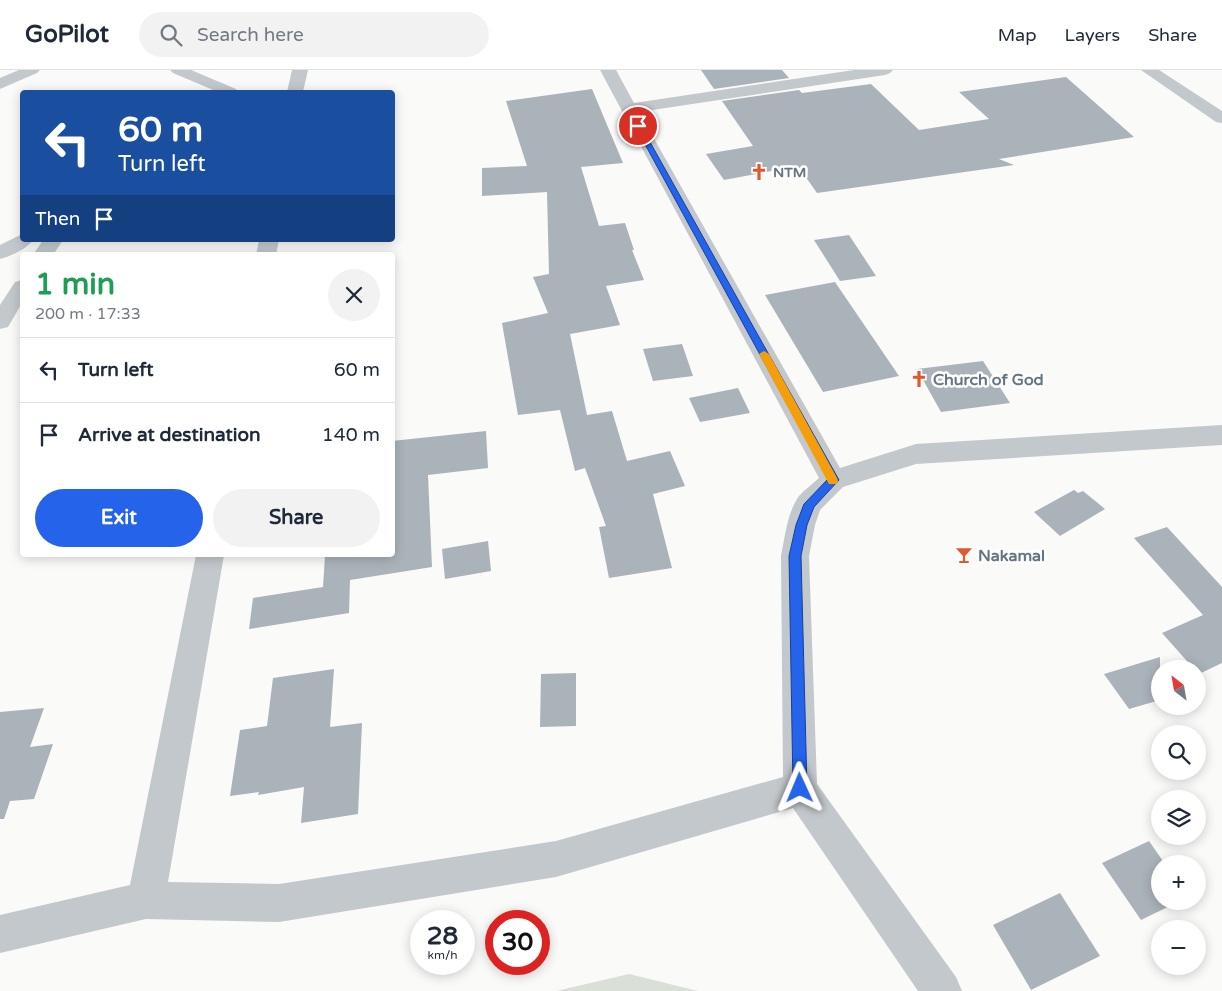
<!DOCTYPE html>
<meta charset="utf-8">
<style>
:root{--surface:#fff;--page:#f2f2f3;--text:#1f2937;--muted:#747a83;--line:#e0e1e3;--accent:#2563eb}
body{margin:0;font-family:"Varela Round",sans-serif;background:var(--page);color:var(--text);height:100vh;display:flex;flex-direction:column;font-size:19px;white-space:nowrap}
*{box-sizing:border-box;margin:0}
p{font-size:16px;color:var(--muted)}
.icon{flex:none;width:28px;height:28px;fill:none;stroke:currentColor;stroke-width:2;stroke-linecap:round;stroke-linejoin:round}
.map{position:relative;flex:1;overflow:hidden}
.sheet{position:absolute;left:20px;top:182px;width:375px;height:305px;display:flex;flex-direction:column;background:var(--surface);border-radius:5px;box-shadow:0 2px 12px #0003}
.sheet>*{flex:none}
.hud{position:absolute;left:20px;top:20px;width:375px;height:152px;border-radius:5px;box-shadow:0 2px 12px #0003;background:#1a4fa0;color:#fff;overflow:hidden}
.needle{width:32px;rotate:329deg}
.fabs{position:absolute;left:1151px;top:590px;display:grid;gap:10px}
.fabs a{display:grid;place-items:center;width:55px;height:55px;border-radius:50%;background:var(--surface);box-shadow:0 2px 12px #0003;font-size:25px}
.speed{position:absolute;left:410px;top:840px;display:flex;gap:10px;font-size:25px;font-weight:700;text-align:center}
.speed>*{display:grid;place-content:center;width:65px;height:65px;border-radius:50%;background:var(--surface);box-shadow:0 2px 12px #0003;line-height:1}
.speed small{font-size:12px;font-weight:400}
.speed .limit{border:8px solid #d22;background:#fff;color:#111}
.pin{position:absolute;display:grid;place-items:center;width:42px;height:42px;color:#fff;margin:-21px;border:2px solid #fff;border-radius:50%;box-shadow:0 1px 5px #0007}
.me{position:absolute;width:55px;margin:-28px;rotate:359deg;stroke-linejoin:round;filter:drop-shadow(0 0 4px #0008)}
.turn{display:flex;align-items:center;gap:18px;height:105px;padding:0 15px;font-size:22px}
.turn .icon{width:65px;height:65px;stroke-width:2.5}
.turn b{display:block;font-size:35px;line-height:42px}
.then{display:flex;align-items:center;height:48px;padding:0 15px;background:#0003;gap:10px;font-size:19px}
.round{display:grid;place-items:center;flex:none;width:52px;height:52px;border-radius:26px;background:var(--page)}
.overview{display:flex;align-items:center;justify-content:space-between;height:85px;padding:0 15px}
h1{font-size:30px;font-weight:800;line-height:38px;color:#1e9e55}
.action{display:flex;gap:10px;margin-top:auto;padding:10px 15px}
.action a{flex:1;height:58px;border-radius:30px;background:var(--accent);color:#fff;font-size:20px;font-weight:800;line-height:58px;text-align:center}
.action a+a{background:var(--page);color:var(--text)}
ul{padding:0;list-style:none}
li{display:flex;align-items:center;gap:15px;height:65px;padding:0 15px;border-top:1px solid var(--line)}
li div{flex:1}
li b{display:block;font-size:19px}
li em{font-style:normal}
header{display:flex;align-items:center;gap:30px;box-sizing:border-box;height:70px;padding:0 25px;background:var(--surface);border-bottom:1px solid var(--line)}
header strong{font-size:24px}
nav{display:flex;gap:28px;margin-inline-start:auto;font-size:18px}
.search{width:350px;height:45px;background:var(--page);display:flex;align-items:center;gap:12px;box-sizing:border-box;padding:0 18px;border-radius:28px;color:var(--muted);font-size:19px}
.map>svg:first-child{display:block}
.green{fill:#dadfd7}
.building{fill:#aab3b9}
.lines{fill:none;stroke-linecap:round;stroke-linejoin:round}
.minor{fill:#c3c8cc;fill-rule:evenodd}
.route{fill:#2563eb;stroke:#184099}
.slow{fill:#f59e0b}
.labels{text-anchor:middle;stroke-width:5;stroke-linejoin:round;paint-order:stroke}
.far-poi-label{font-size:14px;font-weight:bold;fill:#657683;stroke:#fff;text-anchor:start}
.poi-label{font-size:16px;font-weight:bold;fill:#657683;stroke:#fff;text-anchor:start}
</style>
<header>
<strong>GoPilot</strong>
<div class="search"><svg class="icon" aria-label="search" viewBox="0 0 24 24"><circle cx="10" cy="10" r="6"/><path d="M15 15l6 6"/></svg>Search here</div>
<nav><a>Map</a><a>Layers</a><a>Share</a></nav>
</header>
<div class="map">
<svg width="1222" height="921" viewBox="0 0 1222 921">
<rect width="100%" height="100%" fill="#fafaf8"/>
<path class="green" d="M629 904 698 921H556Z"/>
<g class="building">
<path d="M701 0H782L789 8 714 19Z"/>
<path d="M1066 7 1134 67 999 89 1014 95 817 123 798 96 724 110 706 84 753 76 722 31 799 20 802 23 871 14 919 60 989 49 959 22Z"/>
<path d="M592 19 623 93 581 97 599 156 625 153 634 180H632L644 210 606 216 620 255 570 264 587 345 612 341 627 391 670 381 685 416 653 424 672 498 609 508 599 457 606 456 585 398 575 401 560 340 518 345 502 253 548 243 533 207 549 204 547 122 482 126V98L527 96 506 31Z"/>
<path d="M849 165 876 206 840 211 814 170Z"/>
<path d="M835 212 899 306 823 322 765 225Z"/>
<path d="M682 274 693 306 653 311 643 279Z"/>
<path d="M983 291 1010 333 941 342 917 299Z"/>
<path d="M738 318 750 343 700 352 689 328Z"/>
<path d="M486 361 488 398 428 405 432 497 350 510 349 543 249 559 253 528 323 517 325 485H392V371Z"/>
<path d="M1074 420 1078 423 1083 421 1105 439 1060 466 1034 442Z"/>
<path d="M1167 457 1222 517V593L1199 604 1198 599H1194L1162 563 1203 545 1134 468Z"/>
<path d="M488 471 491 501 445 509 442 479Z"/>
<path d="M1160 587V630L1129 639 1104 604Z"/>
<path d="M334 599 330 657 362 653 358 744 301 753 304 717 258 725 259 722 230 726 240 660 267 656 273 608Z"/>
<path d="M576 603V656L540 657 541 604Z"/>
<path d="M44 638 30 677 53 674 34 729 10 731 4 749H0V642Z"/>
<path d="M1149 771 1165 794H1160V831H1180L1141 850 1102 793Z"/>
<path d="M1060 823 1100 886 1031 920 993 855Z"/>
</g>
<g class="lines">
<g class="minor">
<path d="M19 0H40L37 3 0 19V8Z"/>
<path d="M170 0H191L236 19 238 22H218L173 3Z"/>
<path d="M292 0H308L303 22H287Z"/>
<path d="M600 0H616L634 33 854 0H893L890 3 885 5 639 42 840 398 916 374 1222 355V375L916 394 843 417 820 440 815 455 809 486 817 714 956 907 962 921H918L793 738 556 807 279 852 146 849 0 883V845L130 815 196 485H224L168 812 279 814 556 771 783 707 781 486C785 467 787 443 799 426 805 419 813 414 819 408Z"/>
<path d="M1141 0H1159L1222 41V53L1216 52Z"/>
<path d="M22 164V170H33C27 179 11 186 0 189V175Z"/>
<path d="M43 170H63L53 185H33Z"/>
<path d="M259 170H279L276 185H256Z"/>
<path d="M22 210V233L8 257 0 259V235L15 212Z"/>
</g>
</g>
<path class="route" d="M638 54 641 56 839 410 814 437 807 455 801 486 807 718 805 724 800 726 795 724 793 718 789 486 796 455 804 434 828 409 635 56Z"/>
<path class="slow" d="M764 281 769 284 837 408 838 411 837 414H829L759 284Z"/>
<defs>
<g id="church-bare" transform="scale(1.35)"><path d="M-1.2-6h2.4v3.5h3.3v2.4h-3.3V6h-2.4V-.1h-3.3v-2.4h3.3Z" fill="#e4572e" stroke="#fff" stroke-width="2.5" paint-order="stroke"/></g>
<g id="bar-bare" transform="scale(1.35)"><path d="M-6-5H6L.8 .8V4.5H3.5V6h-7V4.5H-.8V.8Z" fill="#e4572e" stroke="#fff" stroke-width="2.5" paint-order="stroke"/></g>
</defs>
<g fill-rule="evenodd">
<use href="#church-bare" x="759" y="102"/>
<use href="#church-bare" x="919" y="309"/>
<use href="#bar-bare" x="964" y="485"/>
</g>
<g class="labels">
<g class="far-poi-label">
<text x="773" y="107">NTM</text>
</g>
<g class="poi-label">
<text x="933" y="315">Church of God</text>
<text x="978" y="491">Nakamal</text>
</g>
</g>
</svg>
<div class="fabs">
<a><svg class="needle" viewBox="-14 -14 28 28"><path d="M0-13l5 13h-10z" fill="#e53935"/><path d="M0 13l5-13h-10z" fill="#747a83"/></svg></a>
<a><svg class="icon" aria-label="search" viewBox="0 0 24 24"><circle cx="10" cy="10" r="6"/><path d="M15 15l6 6"/></svg></a>
<a><svg class="icon" aria-label="layers" viewBox="0 0 24 24"><path d="M12 4l9 5-9 5-9-5zM3 14l9 5 9-5"/></svg></a>
<a>+</a>
<a>−</a>
</div>
<div class="speed"><div>28<small>km/h</small></div><div class="limit">30</div></div>
<div class="pin" style="left:638px;top:56px;background:#d93025"><svg class="icon" aria-label="arrive" viewBox="0 0 24 24"><path d="M6 21V4h12l-3 4 3 4H6"/></svg></div>
<svg class="me" style="left:800px;top:718px" viewBox="-20 -20 40 40"><path d="M0-17L14 15 0 8-14 15z" fill="#2563eb" stroke="#fff" stroke-width="4"/></svg>
<div class="hud">
<div class="turn"><svg class="icon" aria-label="left" viewBox="0 0 24 24"><path d="M17 20v-9H6M10 6l-5 5 5 5"/></svg><div><b>60 m</b>Turn left</div></div>
<div class="then">Then<svg class="icon" aria-label="arrive" viewBox="0 0 24 24"><path d="M6 21V4h12l-3 4 3 4H6"/></svg></div>
</div>
<section class="sheet">
<div class="overview"><div><h1>1 min</h1><p>200 m · 17:33</p></div><a class="round"><svg class="icon" aria-label="close" viewBox="0 0 24 24"><path d="M6 6l12 12M18 6L6 18"/></svg></a></div>
<ul>
<li><svg class="icon" aria-label="left" viewBox="0 0 24 24"><path d="M17 20v-9H6M10 6l-5 5 5 5"/></svg><div><b>Turn left</b></div><em>60 m</em></li>
<li><svg class="icon" aria-label="arrive" viewBox="0 0 24 24"><path d="M6 21V4h12l-3 4 3 4H6"/></svg><div><b>Arrive at destination</b></div><em>140 m</em></li>
</ul>
<div class="action"><a>Exit</a><a>Share</a></div>
</section>
</div>
